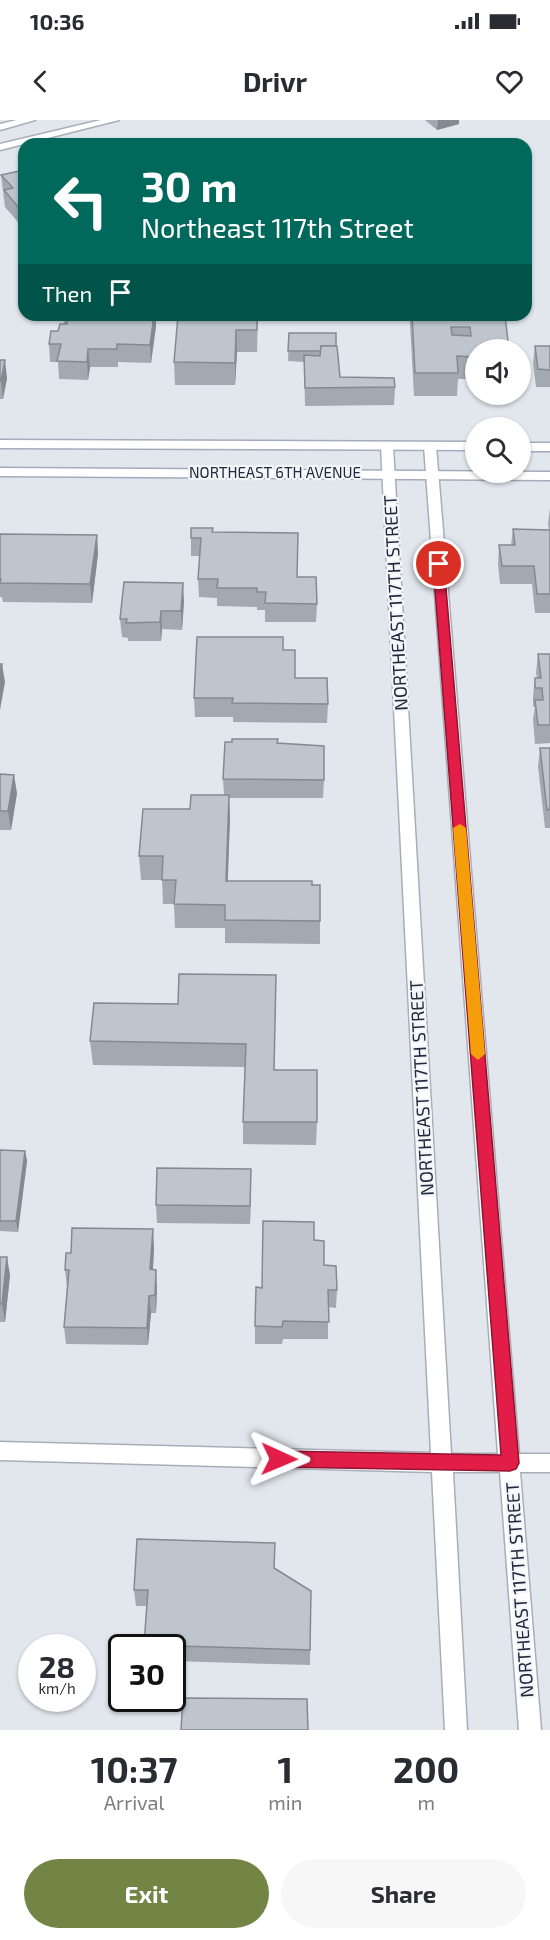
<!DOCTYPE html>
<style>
:root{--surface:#fff;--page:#f7f7f7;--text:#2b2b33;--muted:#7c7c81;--accent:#738544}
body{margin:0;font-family:"Exo 2",sans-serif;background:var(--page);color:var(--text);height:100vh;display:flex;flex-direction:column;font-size:22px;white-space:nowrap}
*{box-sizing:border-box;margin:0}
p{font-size:20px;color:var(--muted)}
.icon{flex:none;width:33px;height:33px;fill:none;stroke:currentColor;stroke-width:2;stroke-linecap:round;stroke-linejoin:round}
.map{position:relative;height:1610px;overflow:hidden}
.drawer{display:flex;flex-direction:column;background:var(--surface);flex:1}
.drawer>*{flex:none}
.banner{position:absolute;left:18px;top:18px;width:514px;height:183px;border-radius:18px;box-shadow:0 2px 4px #0004;background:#00695c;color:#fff;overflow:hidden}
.buttons{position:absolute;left:465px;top:219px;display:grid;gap:12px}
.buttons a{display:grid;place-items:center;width:66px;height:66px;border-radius:50%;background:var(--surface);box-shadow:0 2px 4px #0004;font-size:30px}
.speed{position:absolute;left:18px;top:1514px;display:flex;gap:12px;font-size:30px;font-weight:700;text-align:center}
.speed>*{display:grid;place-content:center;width:78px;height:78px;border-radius:50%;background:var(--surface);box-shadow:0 2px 4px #0004;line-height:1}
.speed small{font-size:15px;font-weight:400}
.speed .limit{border:3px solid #111;border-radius:9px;background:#fff;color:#111}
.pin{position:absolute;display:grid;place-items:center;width:51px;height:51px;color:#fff;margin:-26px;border:3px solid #fff;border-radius:50%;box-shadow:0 2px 6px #0007}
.me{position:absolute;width:66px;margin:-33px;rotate:91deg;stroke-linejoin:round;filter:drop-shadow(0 0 4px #0008)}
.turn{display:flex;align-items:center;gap:21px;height:126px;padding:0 24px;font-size:27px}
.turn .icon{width:78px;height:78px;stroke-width:2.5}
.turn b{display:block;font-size:42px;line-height:51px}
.then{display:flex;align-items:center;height:57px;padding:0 24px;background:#0003;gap:12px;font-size:22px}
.eta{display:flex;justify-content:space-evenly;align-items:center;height:102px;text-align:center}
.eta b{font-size:36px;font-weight:700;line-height:42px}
.primary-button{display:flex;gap:12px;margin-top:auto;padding:12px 24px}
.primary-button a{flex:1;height:69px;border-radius:36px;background:var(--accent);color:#fff;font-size:24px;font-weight:700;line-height:69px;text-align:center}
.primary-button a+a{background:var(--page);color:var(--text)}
.status{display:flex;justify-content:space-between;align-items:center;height:42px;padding:0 30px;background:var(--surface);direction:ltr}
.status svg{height:16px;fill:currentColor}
header{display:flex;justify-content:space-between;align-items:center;height:78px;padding:0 24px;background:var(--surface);font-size:27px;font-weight:700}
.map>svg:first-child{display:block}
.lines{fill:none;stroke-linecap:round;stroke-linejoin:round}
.minor-casing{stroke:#a8aeb8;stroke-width:3}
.tertiary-casing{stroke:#a8aeb8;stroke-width:3}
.secondary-casing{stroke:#a3acbc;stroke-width:3}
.minor{fill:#fff;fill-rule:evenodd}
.tertiary{fill:#fff;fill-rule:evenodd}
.secondary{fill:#fff;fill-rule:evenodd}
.wall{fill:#a3a9b1}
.shaded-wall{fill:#858a90}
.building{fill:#bec5ce;stroke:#858a90;stroke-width:1.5;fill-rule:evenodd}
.route{fill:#e11d48;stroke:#92132f;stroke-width:1.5}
.slow{fill:#f59e0b}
.labels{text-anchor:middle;stroke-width:4.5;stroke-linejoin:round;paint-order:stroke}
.far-street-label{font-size:15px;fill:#22293e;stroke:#f3f6f9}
.street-label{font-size:18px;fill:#22293e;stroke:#f3f6f9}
</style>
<div class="status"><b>10:36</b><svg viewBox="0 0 49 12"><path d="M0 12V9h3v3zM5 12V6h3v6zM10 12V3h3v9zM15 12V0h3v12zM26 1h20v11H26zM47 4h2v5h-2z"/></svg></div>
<header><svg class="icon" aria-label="back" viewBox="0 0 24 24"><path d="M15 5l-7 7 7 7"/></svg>Drivr<svg class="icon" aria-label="heart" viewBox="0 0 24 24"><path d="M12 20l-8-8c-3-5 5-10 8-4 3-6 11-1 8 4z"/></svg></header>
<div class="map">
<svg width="550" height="1610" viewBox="0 0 550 1610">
<rect width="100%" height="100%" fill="#e2e7ed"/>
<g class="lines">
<g class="minor-casing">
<path id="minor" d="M387 322 393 326 451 1334H498L424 326 430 322 436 326 519 1334H550V1352H520L541 1610H519L500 1352H453L467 1610H445L432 1352 0 1340V1322L431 1333 381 326Z"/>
</g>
<g class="tertiary-casing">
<g id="tertiary">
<path d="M17 0H35L0 10V4Z"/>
<path d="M101 0H119L0 30V24Z"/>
</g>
</g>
<g class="secondary-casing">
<g id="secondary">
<path d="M0 320 476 322V330L0 328Z"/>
<rect x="520" y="323" width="30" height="8"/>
<path d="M0 348 550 352V360L0 356Z"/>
</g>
</g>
<use href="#minor" class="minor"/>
<use href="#tertiary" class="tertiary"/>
<use href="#secondary" class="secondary"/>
</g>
<g class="wall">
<path d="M425 0H459V4L437 10Z"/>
<path d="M24 50V109L5 87 1 55Z"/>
<path d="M63 195H155L156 206 151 243 118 242V247H90L88 260 59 259 58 242H50L49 224 64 204Z"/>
<path d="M258 195 257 232H237L235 265H175L174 242Z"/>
<path d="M410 195H505L476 230V259H458L457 276H414L410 203Z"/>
<path d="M289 213 336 226 340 257 395 267 394 285 305 286 304 242 288 241Z"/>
<path d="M535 226H550V267H536L533 243Z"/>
<path d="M0 240 7 258 3 279H0Z"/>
<path d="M550 388V493H535L532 464H500L498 444 499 425H511L513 409 549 410 548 404Z"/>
<path d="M213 408V412L297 457 317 484 316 502H265V490H257V487L217 486V478L199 477 198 459 200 436H191V418Z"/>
<path d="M0 414 97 415 98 434 92 483 3 482 2 477H0Z"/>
<path d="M184 481 182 510 162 509 161 521H128V518L122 517 120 499Z"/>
<path d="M283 530 295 558 328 584 327 603 233 602V597H195L194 578Z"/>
<path d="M538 534H550V623L535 624 533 599 535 587H533V576L535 558H537L536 553Z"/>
<path d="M278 623 324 660 323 678H229L230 699 227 761 312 765 320 801V824L225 823V808H175L174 784H163L162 760H141L139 736 190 689 224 675 223 659Z"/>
<path d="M540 628H550V708H545L538 647Z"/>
<path d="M0 654 17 673 11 710H0Z"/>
<path d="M276 855 274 950 317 1002 316 1025 243 1024V1002L245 947 93 945 90 921 178 884Z"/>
<path d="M0 1030 25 1031 27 1041 18 1112 0 1111Z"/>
<path d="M251 1049 250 1104 157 1103 156 1085Z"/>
<path d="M314 1120 324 1145 337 1170 336 1188 328 1187V1219H283L282 1224H255V1206L262 1168Z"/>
<path d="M154 1127 153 1149 157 1167 156 1193H151L148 1225 66 1224 64 1207 67 1167 65 1150 71 1133Z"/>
<path d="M0 1137 10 1155 5 1202H0Z"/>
<path d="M275 1439 274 1448 311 1471 310 1545 172 1541V1527H144L147 1486H136L134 1470Z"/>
</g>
<g class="shaded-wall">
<path d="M438 0H459V4L437 10Z"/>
<path d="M154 195H155L156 206 151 243 150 225Z"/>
<path d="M236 210 237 232 235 265V243Z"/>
<path d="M88 229 90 247 88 260 87 242Z"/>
<path d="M5 240 7 258 3 279 1 261Z"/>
<path d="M97 415 98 434 92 483 90 464Z"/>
<path d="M183 463 184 481 182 510 181 491Z"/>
<path d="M161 491 162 509 161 521 160 502Z"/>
<path d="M2 544 5 562 0 590V557Z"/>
<path d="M14 655 17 673 11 710 8 691Z"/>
<path d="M229 675 230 699 227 784 226 761Z"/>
<path d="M25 1031 27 1041 18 1112 16 1101Z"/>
<path d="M251 1049V1067L250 1104V1086Z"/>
<path d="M153 1109 154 1127 152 1167 150 1149Z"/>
<path d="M7 1137 10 1155 5 1202 2 1184Z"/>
<path d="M156 1150 157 1167 156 1193 155 1175Z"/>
<path d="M149 1176 151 1193 148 1225 147 1208Z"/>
</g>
<g class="building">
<path d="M24 50V94L4 70 13 68 1 55Z"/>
<path d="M63 195H154L150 225 117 224V229H88L87 242 57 241 61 224H49L51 211H58L60 204H67L68 195Z"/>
<path d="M178 195H257V210H236L235 243 174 242Z"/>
<path d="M412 195H505L509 230H476V237L457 236 458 253H415ZM451 207H470L471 216 452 215Z"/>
<path d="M289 213H336V226H321V231H288Z"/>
<path d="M321 226H337L340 257 394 258 395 267 305 268 304 235 320 236Z"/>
<path d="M535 226H550V250L538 249Z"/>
<path d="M0 240H5L1 261H0Z"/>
<path d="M191 408H213L212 412 298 413 297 457H316L317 484 265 483 266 472H257V468H217L218 459H198L201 418H191Z"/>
<path d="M513 409 550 410V474H537L534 446H502L499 425H515Z"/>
<path d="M0 414 97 415 90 464 0 463 1 459H0Z"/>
<path d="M124 462 183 463 181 491H161L160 502 126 503 127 499H120Z"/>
<path d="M197 517H283V530H295V558H327L328 584 232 583 233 578H194Z"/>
<path d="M538 534H550V605H538L535 580H543L542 568H535V558H541Z"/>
<path d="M0 544H2L0 557Z"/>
<path d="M232 619H278L277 623 324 626V660L223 659 225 622H232Z"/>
<path d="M540 628H550V689L547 690Z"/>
<path d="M0 654 14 655 8 691H0Z"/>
<path d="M191 675H229L226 761H312V765H320V801L225 800V785L174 784 176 760H162L163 736H139L143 689H190Z"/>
<path d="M179 854 276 855 274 950H317V1002H243L246 924 90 921 94 883 178 884Z"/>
<path d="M0 1030 25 1031 16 1101H0Z"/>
<path d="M157 1048 251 1049 250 1086 156 1085Z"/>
<path d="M263 1101 314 1102V1120L324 1121V1145L336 1146 337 1170H328L329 1202 283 1201 282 1207 255 1206 256 1167 262 1168Z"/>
<path d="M72 1108 153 1109 150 1149 156 1150 155 1175 149 1176 147 1208 64 1207 69 1150H65L66 1133H71Z"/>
<path d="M0 1137H7L2 1184H0Z"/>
<path d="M137 1419 275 1423 274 1448 311 1471 310 1530 144 1525 148 1470H134Z"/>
<path d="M183 1578 307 1579 308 1610H181Z"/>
</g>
<path class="route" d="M439 441 444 444 519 1343 516 1349 510 1351 279 1347 273 1344 271 1339 273 1333 279 1331 501 1335 433 444Z"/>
<path class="slow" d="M460 704 466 708 485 934 478 940 471 934 453 708Z"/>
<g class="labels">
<g class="far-street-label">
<text x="275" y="358">NORTHEAST 6TH AVENUE</text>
</g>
<g class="street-label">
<text transform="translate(396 483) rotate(-93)" y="6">NORTHEAST 117TH STREET</text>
<text transform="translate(422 968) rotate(-93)" y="6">NORTHEAST 117TH STREET</text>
<text transform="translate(520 1470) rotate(-94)" y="6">NORTHEAST 117TH STREET</text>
</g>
</g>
</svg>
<div class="buttons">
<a><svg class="icon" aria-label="sound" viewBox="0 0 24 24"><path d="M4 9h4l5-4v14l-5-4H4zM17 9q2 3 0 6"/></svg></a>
<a><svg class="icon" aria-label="search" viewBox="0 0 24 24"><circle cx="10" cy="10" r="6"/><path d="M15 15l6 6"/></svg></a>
</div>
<div class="speed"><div>28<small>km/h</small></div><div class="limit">30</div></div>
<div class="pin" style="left:439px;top:444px;background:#d93025"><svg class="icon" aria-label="arrive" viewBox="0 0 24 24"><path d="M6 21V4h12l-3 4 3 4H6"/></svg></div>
<svg class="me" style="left:279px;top:1339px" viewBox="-20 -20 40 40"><path d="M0-17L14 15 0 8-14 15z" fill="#e11d48" stroke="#fff" stroke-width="4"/></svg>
<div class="banner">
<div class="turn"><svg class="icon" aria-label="left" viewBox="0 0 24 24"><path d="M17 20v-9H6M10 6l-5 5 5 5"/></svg><div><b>30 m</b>Northeast 117th Street</div></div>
<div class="then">Then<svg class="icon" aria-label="arrive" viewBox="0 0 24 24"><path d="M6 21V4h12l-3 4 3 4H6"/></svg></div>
</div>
</div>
<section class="drawer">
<div class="eta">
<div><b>10:37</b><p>Arrival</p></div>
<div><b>1</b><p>min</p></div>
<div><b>200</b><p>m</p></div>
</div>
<div class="primary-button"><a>Exit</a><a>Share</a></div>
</section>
